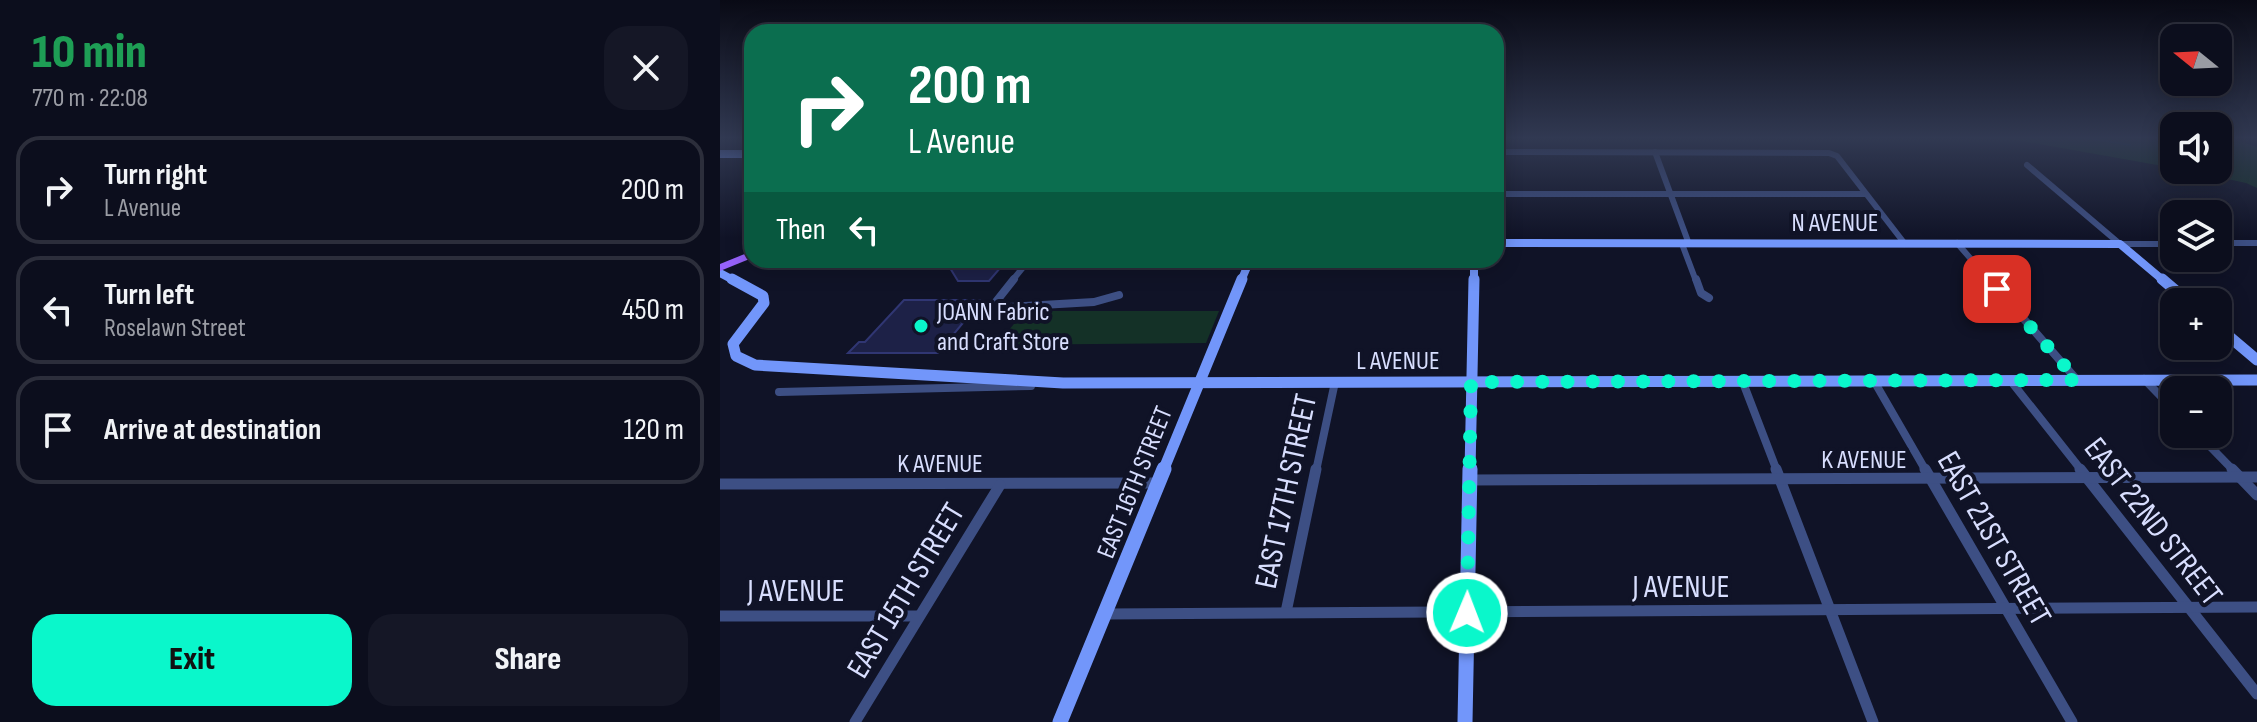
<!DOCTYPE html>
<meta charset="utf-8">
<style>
:root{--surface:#0c0e1d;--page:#151726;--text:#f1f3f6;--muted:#9a9ca4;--line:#2c2e3b;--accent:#0af7cb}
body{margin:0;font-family:"Sofia Sans Condensed",sans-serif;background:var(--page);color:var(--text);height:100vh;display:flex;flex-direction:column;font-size:30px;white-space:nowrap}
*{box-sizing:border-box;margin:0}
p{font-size:26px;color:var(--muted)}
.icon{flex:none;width:44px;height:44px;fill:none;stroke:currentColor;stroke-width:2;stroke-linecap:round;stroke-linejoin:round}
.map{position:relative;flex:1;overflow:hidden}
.side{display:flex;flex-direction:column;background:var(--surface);width:720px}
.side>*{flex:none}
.banner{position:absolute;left:24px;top:24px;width:760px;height:244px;border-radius:24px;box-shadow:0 4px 20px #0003,0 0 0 2px var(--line);background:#0b6e4f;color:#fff;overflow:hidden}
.needle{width:52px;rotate:288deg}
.controls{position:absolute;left:1440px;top:24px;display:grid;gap:16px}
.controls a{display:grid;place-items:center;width:72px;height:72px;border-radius:16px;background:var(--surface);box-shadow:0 4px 20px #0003,0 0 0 2px var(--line);font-size:40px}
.pin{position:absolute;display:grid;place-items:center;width:68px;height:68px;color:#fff;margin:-34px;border-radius:16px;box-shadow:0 4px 12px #0006}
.me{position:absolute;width:88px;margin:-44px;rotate:1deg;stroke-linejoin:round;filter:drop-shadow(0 0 6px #0008)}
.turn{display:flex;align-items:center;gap:28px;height:168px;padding:0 32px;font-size:36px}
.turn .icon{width:104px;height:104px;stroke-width:2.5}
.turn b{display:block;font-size:56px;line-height:68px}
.then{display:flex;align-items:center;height:76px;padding:0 32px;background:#0003;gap:16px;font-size:30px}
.round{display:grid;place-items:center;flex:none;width:84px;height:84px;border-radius:24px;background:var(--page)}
.summary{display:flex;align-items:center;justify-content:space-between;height:136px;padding:0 32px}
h1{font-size:48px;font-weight:800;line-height:60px;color:#1e9e55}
.button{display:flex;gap:16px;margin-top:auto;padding:16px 32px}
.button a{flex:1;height:92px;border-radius:24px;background:var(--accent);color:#111;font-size:32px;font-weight:800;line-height:92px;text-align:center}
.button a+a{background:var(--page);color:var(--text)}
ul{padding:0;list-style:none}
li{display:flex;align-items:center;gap:24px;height:108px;margin:0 16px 12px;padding:0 16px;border:4px solid var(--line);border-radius:24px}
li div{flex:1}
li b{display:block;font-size:30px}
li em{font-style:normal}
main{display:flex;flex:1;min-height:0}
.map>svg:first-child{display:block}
.green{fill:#143127}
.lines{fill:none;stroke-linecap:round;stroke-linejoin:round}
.stream{stroke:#0c3144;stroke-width:2}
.building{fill:#1d2147;stroke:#303673;stroke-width:2}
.street-far2{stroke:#3d4f84;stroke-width:6}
.street-far1{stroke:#3d4f84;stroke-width:8}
.street{stroke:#3d4f84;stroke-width:11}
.secondary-far2{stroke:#7296fa;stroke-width:8}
.secondary-far1{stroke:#7296fa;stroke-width:11}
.secondary{stroke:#7296fa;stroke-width:15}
.primary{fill:#9662fa;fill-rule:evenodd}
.route{stroke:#0af7cb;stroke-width:14;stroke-dasharray:0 25.2}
.poi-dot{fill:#0af7cb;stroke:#101327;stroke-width:3}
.labels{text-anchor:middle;stroke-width:8;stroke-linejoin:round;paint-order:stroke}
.street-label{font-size:26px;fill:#d8defe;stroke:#101327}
.poi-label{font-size:26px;fill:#d8defe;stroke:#101327;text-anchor:start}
.near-street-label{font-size:32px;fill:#d8defe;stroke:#101327}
</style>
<main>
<section class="side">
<div class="summary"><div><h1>10 min</h1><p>770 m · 22:08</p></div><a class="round"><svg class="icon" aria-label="close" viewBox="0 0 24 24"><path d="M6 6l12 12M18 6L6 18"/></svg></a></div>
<ul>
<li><svg class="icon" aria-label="right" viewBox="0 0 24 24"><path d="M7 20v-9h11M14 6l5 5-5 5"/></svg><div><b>Turn right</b><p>L Avenue</p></div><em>200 m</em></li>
<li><svg class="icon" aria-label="left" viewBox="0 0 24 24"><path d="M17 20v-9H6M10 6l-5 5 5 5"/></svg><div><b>Turn left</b><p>Roselawn Street</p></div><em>450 m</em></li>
<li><svg class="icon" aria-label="arrive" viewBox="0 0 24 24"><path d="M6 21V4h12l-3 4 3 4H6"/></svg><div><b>Arrive at destination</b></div><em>120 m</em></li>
</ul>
<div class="button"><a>Exit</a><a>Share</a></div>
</section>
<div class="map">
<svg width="1537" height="722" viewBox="0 0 1537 722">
<rect width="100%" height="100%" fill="#101327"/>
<g class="green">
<path d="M1208 137H1454V168L1296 140Z"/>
<path d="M1498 137H1509L1537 147V188L1526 183 1464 170H1498Z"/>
<path d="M305 311H499L486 343 276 345Z"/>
</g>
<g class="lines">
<path class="stream" d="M1362 137 1410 145"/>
</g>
<g class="building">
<path d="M231 260H287L269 281H238L230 268H223Z"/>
<path d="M184 300H262L218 353H128L139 342H145Z"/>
</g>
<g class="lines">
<g class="street-far2">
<path d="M776 152 1109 153 1117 156 1185 244"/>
<path d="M935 152 969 244"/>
<path d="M1307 165 1400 244H1454"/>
<path d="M776 194H1145"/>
<path d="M1237 243 1270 281"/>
<path d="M1498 243H1537"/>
<path d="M962 244 976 281"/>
<path d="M292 281 309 260"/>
</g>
<g class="street-far1">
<path d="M976 279 981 293 989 298"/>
<path d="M1269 279 1357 380"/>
<path d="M271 308 374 302 399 295"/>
<path d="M271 308 294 279"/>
<path d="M1424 379 1454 410"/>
<path d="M1022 380 1057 471"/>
<path d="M1290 380 1362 471"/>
<path d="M1154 381 1206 471"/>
<path d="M59 392 311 386"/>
<path d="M1478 434 1514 471"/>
<path d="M596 471 615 382"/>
</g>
<g class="street">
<path d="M1056 469 1153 722"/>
<path d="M1205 469 1352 722"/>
<path d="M1360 469 1537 694"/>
<path d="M1512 469 1537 495"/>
<path d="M751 480 1537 477"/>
<path d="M0 484 439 483"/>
<path d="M566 612 596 469"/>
<path d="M385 614 1537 607"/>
<path d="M0 616H199"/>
<path d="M135 722 280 485"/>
</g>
<g class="secondary-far2">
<path d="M0 154H32"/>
<path d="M776 243 1400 244 1444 281"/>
<path d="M0 273 15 281"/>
<path d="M521 281 530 260"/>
<path d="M754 281V260"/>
</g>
<g class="secondary-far1">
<path d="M12 279 43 296 44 303 13 344 16 356 35 365 343 383 1537 380"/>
<path d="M1442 279 1469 302"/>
<path d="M1498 327 1537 360"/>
<path d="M443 471 522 279"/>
<path d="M750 471 754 279"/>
</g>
<g class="secondary">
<path d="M340 722 444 469"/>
<path d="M745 722 750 469"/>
</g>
<path class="primary" d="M32 251V258L0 271V264Z"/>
</g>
<linearGradient id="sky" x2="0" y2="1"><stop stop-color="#090a15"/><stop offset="0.58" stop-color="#313952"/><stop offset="1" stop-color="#313952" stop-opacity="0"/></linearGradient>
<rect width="1537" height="238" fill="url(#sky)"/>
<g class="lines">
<path class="route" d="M747 613 751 382 1357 380 1277 289"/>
</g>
<circle class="poi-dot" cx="201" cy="326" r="8"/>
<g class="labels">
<g class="street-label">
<text x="1115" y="231">N AVENUE</text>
<text x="678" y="369">L AVENUE</text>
<text x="1144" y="468">K AVENUE</text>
<text x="220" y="472">K AVENUE</text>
<text transform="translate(414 482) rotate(-68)" y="9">EAST 16TH STREET</text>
</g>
<g class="poi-label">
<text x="217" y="320">JOANN Fabric<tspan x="217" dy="30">and Craft Store</tspan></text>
</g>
<g class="near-street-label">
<text transform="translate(565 491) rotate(-78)" y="11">EAST 17TH STREET</text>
<text transform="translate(1434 521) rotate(52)" y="11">EAST 22ND STREET</text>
<text transform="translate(1275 538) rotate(60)" y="11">EAST 21ST STREET</text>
<text x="961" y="597">J AVENUE</text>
<text x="76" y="601">J AVENUE</text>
<text transform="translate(185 590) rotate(-59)" y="11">EAST 15TH STREET</text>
</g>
</g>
</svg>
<div class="controls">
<a><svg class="needle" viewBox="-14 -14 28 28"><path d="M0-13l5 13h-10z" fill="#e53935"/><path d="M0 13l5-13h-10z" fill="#9a9ca4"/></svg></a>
<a><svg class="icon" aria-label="sound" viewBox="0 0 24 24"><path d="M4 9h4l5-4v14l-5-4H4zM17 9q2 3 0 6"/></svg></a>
<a><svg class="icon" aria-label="layers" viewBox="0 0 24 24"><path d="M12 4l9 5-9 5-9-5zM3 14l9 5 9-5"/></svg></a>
<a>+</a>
<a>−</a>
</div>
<div class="pin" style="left:1277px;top:289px;background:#d93025"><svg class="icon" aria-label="arrive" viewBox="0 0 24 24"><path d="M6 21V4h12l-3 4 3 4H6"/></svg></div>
<svg class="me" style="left:747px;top:613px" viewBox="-20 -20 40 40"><circle r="17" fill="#0af7cb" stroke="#fff" stroke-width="3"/><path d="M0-11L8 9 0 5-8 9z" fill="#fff"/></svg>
<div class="banner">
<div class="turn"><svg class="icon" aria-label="right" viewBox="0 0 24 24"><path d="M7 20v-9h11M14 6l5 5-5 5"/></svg><div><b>200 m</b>L Avenue</div></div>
<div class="then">Then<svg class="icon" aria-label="left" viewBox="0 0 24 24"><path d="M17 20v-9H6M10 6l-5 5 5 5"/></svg></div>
</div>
</div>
</main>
